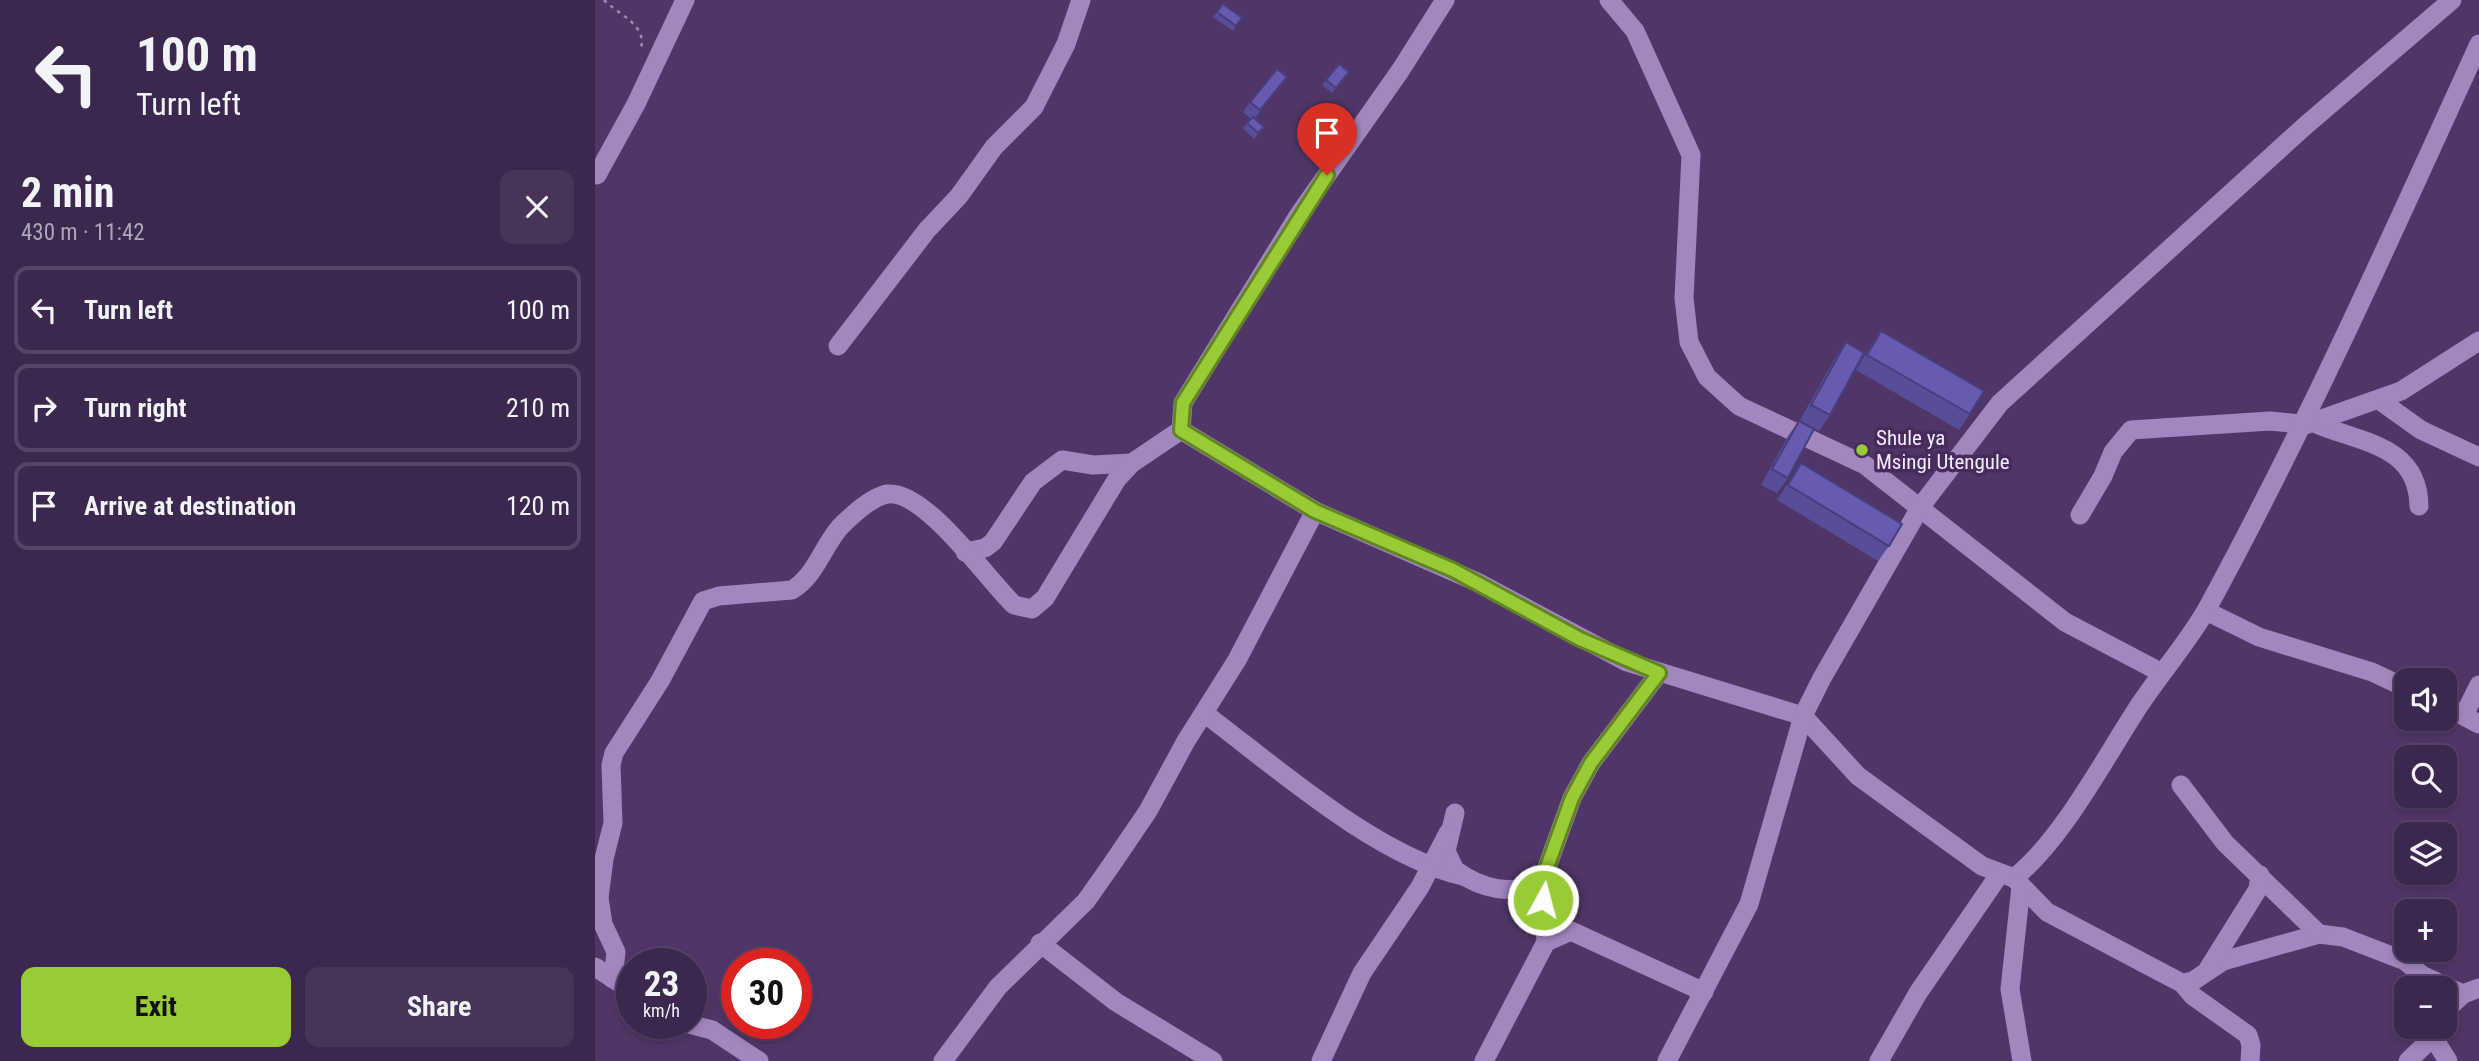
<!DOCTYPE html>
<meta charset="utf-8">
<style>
:root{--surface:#3c284e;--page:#473458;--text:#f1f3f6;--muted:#aca6b6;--line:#546;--accent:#99cb36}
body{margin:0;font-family:"Roboto Condensed",sans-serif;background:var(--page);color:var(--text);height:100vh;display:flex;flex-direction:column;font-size:26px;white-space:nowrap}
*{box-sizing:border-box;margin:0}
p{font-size:23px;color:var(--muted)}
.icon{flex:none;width:38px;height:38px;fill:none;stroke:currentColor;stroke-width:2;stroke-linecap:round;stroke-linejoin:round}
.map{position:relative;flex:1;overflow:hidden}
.drawer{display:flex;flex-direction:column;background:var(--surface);width:595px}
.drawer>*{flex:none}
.banner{background:#3c284e;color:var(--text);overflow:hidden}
.tools{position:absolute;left:1799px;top:668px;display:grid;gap:14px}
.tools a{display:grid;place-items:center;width:63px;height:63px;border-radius:14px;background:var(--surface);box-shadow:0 4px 10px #0003,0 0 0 2px var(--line);font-size:35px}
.speed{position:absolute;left:21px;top:948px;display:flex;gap:14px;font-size:35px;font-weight:700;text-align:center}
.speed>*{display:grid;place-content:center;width:91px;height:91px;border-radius:50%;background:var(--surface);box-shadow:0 4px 10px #0003,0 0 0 2px var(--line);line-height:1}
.speed small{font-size:18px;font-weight:400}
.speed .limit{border:10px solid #d22;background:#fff;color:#111}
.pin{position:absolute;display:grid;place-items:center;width:60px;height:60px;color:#fff;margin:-72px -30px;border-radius:50% 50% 50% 0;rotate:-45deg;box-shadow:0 0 7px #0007}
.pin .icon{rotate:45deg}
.me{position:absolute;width:77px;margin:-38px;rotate:7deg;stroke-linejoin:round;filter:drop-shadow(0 0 5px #0008)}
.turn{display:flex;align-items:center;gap:24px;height:147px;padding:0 21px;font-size:32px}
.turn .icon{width:91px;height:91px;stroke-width:2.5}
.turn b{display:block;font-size:49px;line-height:60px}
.round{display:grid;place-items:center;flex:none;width:74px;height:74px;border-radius:14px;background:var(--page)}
.headline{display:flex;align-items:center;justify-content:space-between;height:119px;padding:0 21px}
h1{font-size:42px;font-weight:700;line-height:52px}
.cta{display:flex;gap:14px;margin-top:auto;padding:14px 21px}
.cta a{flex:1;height:80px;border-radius:14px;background:var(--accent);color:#111;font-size:28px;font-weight:700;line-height:80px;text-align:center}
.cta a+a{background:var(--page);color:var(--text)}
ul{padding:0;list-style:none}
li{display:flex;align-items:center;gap:21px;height:88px;margin:0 14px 10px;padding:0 7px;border:4px solid var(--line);border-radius:14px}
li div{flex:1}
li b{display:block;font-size:26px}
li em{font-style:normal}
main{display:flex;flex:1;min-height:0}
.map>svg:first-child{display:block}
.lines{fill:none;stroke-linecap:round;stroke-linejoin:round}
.path{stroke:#9d8aae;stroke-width:2.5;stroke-dasharray:3.5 5;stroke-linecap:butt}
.minor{stroke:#a286bf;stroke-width:19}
.wall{fill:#584d98}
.building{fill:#665ab1;stroke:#473f7c;stroke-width:2}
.route-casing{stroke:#638423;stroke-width:18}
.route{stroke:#99cb36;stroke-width:12}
.poi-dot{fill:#99cb36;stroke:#462b5d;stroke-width:2.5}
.labels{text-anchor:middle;stroke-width:7;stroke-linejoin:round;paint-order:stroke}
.poi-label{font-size:21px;fill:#f4ebfd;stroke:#462b5d;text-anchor:start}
</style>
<main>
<section class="drawer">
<div class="banner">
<div class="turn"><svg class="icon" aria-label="left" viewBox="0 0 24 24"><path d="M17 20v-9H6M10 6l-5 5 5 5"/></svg><div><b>100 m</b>Turn left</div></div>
</div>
<div class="headline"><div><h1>2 min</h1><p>430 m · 11:42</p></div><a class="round"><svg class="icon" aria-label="close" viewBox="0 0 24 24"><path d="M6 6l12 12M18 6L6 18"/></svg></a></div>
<ul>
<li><svg class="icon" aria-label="left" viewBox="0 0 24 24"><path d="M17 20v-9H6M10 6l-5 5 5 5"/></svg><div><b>Turn left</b></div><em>100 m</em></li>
<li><svg class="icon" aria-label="right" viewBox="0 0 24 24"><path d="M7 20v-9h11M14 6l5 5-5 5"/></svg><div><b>Turn right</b></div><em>210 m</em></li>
<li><svg class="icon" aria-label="arrive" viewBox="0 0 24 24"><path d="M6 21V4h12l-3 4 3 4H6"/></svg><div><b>Arrive at destination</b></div><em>120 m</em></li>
</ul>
<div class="cta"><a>Exit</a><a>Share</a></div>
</section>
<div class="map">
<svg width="1884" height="1061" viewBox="0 0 1884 1061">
<rect width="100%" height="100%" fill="#503668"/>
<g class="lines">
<path class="path" d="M9 0C24 15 52 25 46 48"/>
<g class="minor">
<path d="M850 0 805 71 703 216 588 403 586 430 720 511 882 582 1032 662 1208 716 1263 776 1387 866 1419 878 1452 912 1579 979 1587 983 1598 981 1628 961 1724 934 1748 937 1810 961 1827 975 1833 989"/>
<path d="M1014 0 1040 31 1096 155 1089 298 1094 342 1112 377 1144 406 1270 465 1470 622 1565 672"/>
<path d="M2 175 41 104 90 0"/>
<path d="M243 346 332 230 364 196 399 147 439 107 471 44 486 0"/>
<path d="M1784 400 1826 430 1884 457"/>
<path d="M1717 422C1763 443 1823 443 1824 506"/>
<path d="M1704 427 1806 391 1884 341"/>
<path d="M1485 515 1508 476 1518 452 1536 430 1675 421 1705 424"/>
<path d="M370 552 390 548 398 542 438 482 467 460 498 465 537 463"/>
<path d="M1611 611 1664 637 1777 672 1811 688"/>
<path d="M1850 706 1884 724"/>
<path d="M609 713C681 767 781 856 868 876"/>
<path d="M1869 715 1884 685"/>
<path d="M1586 785 1630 843 1724 934"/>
<path d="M860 813 851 851 860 870C886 889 918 897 947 881"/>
<path d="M1419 878C1466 841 1507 763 1540 712 1562 677 1593 643 1613 607 1712 425 1798 233 1884 44"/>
<path d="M1426 886 1415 989 1427 1061"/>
<path d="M951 942 976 931 1109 992"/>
<path d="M445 943 521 1002 618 1061"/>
<path d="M0 967 37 991"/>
<path d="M1613 969 1663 889 1665 875"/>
<path d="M1827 975 1868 994"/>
<path d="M18 979 21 952 8 924 4 898 9 859 18 823 16 765 19 753 65 681 108 601 124 596 197 590C221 575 227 548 245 527 256 516 277 496 293 494 330 490 393 580 419 605L437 609 450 598 522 479 537 463 586 430"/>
<path d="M1587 983 1598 996 1653 1035 1656 1045 1655 1061"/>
<path d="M1850 1011 1868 994 1884 988"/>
<path d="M94 1024 117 1030 164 1061"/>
<path d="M1838 1027V1037L1853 1061"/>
<path d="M348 1061 403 987 491 901 517 864 553 811 591 741 642 660 720 511"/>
<path d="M726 1061 767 973 825 887 853 833"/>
<path d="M889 1061 951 942 947 881 977 798 996 763 1064 673"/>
<path d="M1072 1061 1154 904 1208 716 1227 678 1326 506 1405 403 1710 126 1857 0"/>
<path d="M1284 1061 1323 993 1404 875"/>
<path d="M1813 1061 1838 1037"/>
</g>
</g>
<g class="wall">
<path d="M628 4 647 18 638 31 618 17Z"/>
<path d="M692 77 660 118 669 127 659 139 648 128 656 119 648 112 655 102Z"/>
<path d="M750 78 737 93 727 85 731 80Z"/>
<path d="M1286 331 1375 414 1364 430 1261 370 1275 347Z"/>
<path d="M1251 342 1235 415 1224 431 1205 420 1240 358Z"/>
<path d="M1204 421 1193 478 1182 493 1166 485 1193 436Z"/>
<path d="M1206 463 1294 546 1283 561 1182 500Z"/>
</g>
<g class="building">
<path d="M628 4 647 18 641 26 622 12Z"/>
<path d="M744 64 754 72 741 88 731 80Z"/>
<path d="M682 69 692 77 665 110 655 102Z"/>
<path d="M658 117 669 127 663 133 652 123Z"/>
<path d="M1286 331 1389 391 1375 414 1272 355Z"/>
<path d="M1251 342 1269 353 1235 415 1216 405Z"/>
<path d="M1204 421 1219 429 1193 478 1177 469Z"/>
<path d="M1206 463 1307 524 1294 546 1193 485Z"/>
</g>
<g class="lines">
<g class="route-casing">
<path id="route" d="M732 175 588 403 586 430 720 511 858 570 985 639 1064 673 996 763 977 798 947 881 948 900"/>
</g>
<use href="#route" class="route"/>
</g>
<circle class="poi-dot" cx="1267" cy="450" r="7"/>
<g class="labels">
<g class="poi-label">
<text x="1281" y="445">Shule ya<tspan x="1281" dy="24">Msingi Utengule</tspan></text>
</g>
</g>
</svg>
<div class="tools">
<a><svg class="icon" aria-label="sound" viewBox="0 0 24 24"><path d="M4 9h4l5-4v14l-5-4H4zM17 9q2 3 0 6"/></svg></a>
<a><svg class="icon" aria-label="search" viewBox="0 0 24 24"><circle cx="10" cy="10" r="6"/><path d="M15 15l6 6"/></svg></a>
<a><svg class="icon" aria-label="layers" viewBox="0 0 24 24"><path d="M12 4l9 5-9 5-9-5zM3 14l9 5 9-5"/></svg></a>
<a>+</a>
<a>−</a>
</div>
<div class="speed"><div>23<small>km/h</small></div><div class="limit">30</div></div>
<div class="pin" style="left:732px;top:175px;background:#d93025"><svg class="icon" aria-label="arrive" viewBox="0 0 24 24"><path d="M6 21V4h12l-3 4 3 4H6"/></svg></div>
<svg class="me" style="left:948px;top:900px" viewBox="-20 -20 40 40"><circle r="17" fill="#99cb36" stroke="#fff" stroke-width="3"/><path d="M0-11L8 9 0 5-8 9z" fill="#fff"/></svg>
</div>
</main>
